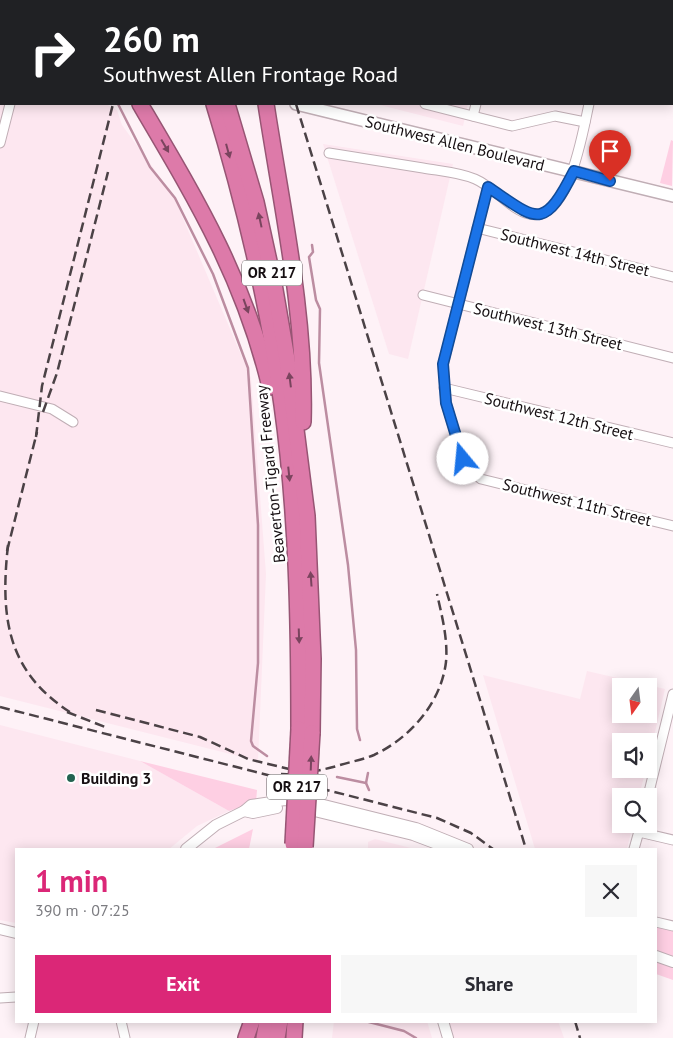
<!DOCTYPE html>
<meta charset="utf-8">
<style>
:root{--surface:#fff;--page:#f7f7f7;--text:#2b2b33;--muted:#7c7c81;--accent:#db2777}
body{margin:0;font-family:"PT Sans",sans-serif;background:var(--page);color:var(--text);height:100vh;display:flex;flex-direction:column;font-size:19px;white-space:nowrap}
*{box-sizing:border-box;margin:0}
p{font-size:16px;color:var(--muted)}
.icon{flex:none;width:28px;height:28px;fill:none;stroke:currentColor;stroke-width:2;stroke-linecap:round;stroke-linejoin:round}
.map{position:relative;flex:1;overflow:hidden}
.drawer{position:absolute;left:15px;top:848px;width:642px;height:175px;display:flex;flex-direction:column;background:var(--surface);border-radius:0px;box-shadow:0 2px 12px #0003}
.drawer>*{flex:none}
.banner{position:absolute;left:0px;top:0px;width:674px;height:105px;box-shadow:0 2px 12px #0003;background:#202124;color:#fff;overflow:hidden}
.needle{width:32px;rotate:194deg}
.fabs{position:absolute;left:612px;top:678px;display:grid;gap:10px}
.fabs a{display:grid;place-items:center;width:45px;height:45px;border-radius:0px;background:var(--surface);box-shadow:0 2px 12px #0003;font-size:25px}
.pin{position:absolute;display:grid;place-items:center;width:42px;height:42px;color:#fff;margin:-51px -21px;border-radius:50% 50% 50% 0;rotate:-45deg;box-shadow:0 0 5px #0007}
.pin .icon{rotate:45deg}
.me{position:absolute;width:55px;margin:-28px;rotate:343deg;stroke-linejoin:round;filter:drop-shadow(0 0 4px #0008)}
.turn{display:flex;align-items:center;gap:18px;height:105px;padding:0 20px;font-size:22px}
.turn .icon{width:65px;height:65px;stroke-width:2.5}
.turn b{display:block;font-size:35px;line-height:42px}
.round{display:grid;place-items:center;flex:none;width:52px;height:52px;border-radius:0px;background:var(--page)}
.head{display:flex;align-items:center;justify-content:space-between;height:85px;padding:0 20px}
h1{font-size:30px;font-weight:700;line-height:38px;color:var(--accent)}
.action{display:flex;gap:10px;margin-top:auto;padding:10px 20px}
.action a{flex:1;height:58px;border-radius:0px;background:var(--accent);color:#fff;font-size:20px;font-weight:700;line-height:58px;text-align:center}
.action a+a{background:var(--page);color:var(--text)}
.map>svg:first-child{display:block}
.built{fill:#fde7f0;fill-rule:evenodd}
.green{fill:#fecfe3}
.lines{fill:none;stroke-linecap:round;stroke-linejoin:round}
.stream{stroke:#bc8da1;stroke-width:2.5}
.minor-casing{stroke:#c0aeb5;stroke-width:11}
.tertiary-casing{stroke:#c0aeb5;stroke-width:12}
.secondary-casing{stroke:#c0aeb5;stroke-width:14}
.motorway-casing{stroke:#975574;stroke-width:18}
.minor{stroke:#fff;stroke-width:9}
.tertiary{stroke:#fff;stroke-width:10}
.secondary{stroke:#fff;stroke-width:11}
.motorway{stroke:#dd7aa9;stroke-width:15}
.rail{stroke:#4b4246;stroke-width:2.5;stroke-dasharray:10 5;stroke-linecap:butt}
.motorway-bridge-casing{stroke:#975574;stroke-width:18;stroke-linecap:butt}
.motorway-bridge{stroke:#dd7aa9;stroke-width:15}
.oneway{fill:#7a445e}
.route-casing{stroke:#114b97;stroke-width:12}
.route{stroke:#1a73e8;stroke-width:9}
.poi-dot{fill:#236351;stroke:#fff;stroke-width:2}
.labels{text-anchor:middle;stroke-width:5;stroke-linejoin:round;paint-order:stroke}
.shield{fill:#fff;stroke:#5c5759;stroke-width:1}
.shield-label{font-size:15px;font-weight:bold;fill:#160f12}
.street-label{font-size:16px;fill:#160f12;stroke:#fff}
.poi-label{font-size:16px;font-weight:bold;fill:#160f12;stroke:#fff;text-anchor:start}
</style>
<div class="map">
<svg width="673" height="1038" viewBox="0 0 673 1038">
<rect width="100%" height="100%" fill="#fef2f7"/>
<g class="built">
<path d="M277 0H493L277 1Z"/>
<path d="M0 50 1 104H106L117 110 122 125 173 195 251 378 266 574 258 761 0 696Z"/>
<path d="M376 104H468L463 126Z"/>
<path d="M323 144 453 164 408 359 389 354Z"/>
<path d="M587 671 665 689 649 758V741H621V769H646L639 796H621V824H633L627 849H535L483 675 580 699ZM649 686V714H621V686Z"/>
<path d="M0 725 140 761 229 811 197 826 169 849H16V923L0 920Z"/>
<path d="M375 839 415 849H368V842Z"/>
<path d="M334 1021H427L432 1038H332Z"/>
<path d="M448 1021H558L564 1038H453Z"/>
</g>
<g class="green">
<path d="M671 140 673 141 672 186 660 183Z"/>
<path d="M140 761 257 790 256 802 229 811Z"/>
<path d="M253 829 249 849H213Z"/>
<path d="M656 927 673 931V980L656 974Z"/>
</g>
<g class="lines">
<g class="stream">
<path d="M118 104 150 167 175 198 213 274 248 368 258 525V663L251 741 253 746 267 756"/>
<path d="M312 245 313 252 309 257 316 300 320 309 319 363 348 565 356 650 357 729 360 740"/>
<path d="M368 773 366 783 369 790"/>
<path d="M337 777 366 783"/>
<path d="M365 1021 404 1031 416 1038"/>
</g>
<g class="minor-casing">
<g id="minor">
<path d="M500 1V0"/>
<path d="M614 1V0"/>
<path d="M425 104 512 126 555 116 585 122"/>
<path d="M473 116 476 104"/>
<path d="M0 143 10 104"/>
<path d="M329 153C361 158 392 163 423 168 440 171 459 172 475 179 494 187 511 210 529 214 569 224 583 130 589 104"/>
<path d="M488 187 443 364 446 403 463 459 470 470 481 479 673 526"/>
<path d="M477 228 673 277"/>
<path d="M423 295 673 358"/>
<path d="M444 388 673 443"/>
<path d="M0 396 52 409 73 422"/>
<path d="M648 796 673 694"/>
<path d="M639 832 673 840"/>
<path d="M634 849 641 824"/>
<path d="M656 922 673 926"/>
<path d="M0 998 16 997"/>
<path d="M121 1021 125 1038"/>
<path d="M30 1038 34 1021"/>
</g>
</g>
<g class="tertiary-casing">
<g id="tertiary">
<path d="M302 808 413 835 450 849"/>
<path d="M244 811 253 813 277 808"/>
<path d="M186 849 216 825 244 811 251 805 285 800 320 804 416 828 468 849"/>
<path d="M0 929 16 933"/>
<path d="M656 956 673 962"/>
<path d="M443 1021 448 1038"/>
</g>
</g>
<g class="secondary-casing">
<g id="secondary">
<path d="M0 31 1 32"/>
<path d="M296 104 673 196"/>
</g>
</g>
<g class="motorway-casing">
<g id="motorway">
<path d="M183 0V1"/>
<path d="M195 0 196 1"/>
<path d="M223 0V1"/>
<path d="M143 1V0"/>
<path d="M140 104C196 199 244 278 270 387"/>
<path d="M214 104C244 202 268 303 282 405 297 512 299 621 299 729"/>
<path d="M227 104 256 202 274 284 287 359 307 516 313 659 312 733"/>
<path d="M266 104C282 209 306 315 303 422"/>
<path d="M246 1038 252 1021"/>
<path d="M264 1038 267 1021"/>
<path d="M277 1038 280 1021"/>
<path d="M294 1038 295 1021"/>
</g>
</g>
<use href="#minor" class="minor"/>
<use href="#tertiary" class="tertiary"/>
<use href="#secondary" class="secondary"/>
<use href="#motorway" class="motorway"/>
<g class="rail">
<path d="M264 0V1"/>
<path d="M296 104 526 849"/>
<path d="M43 412 57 373 108 172"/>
<path d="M36 437 42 386 113 104"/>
<path d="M8 545C0 618 7 673 73 714"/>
<path d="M7 551 37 432"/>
<path d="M0 707 437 818 471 833 493 849"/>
<path d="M96 710 200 737 248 759 289 769"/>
<path d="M67 712 105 727"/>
<path d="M281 774C300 775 318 771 337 766 349 762 362 760 374 755 410 738 441 703 446 662 448 639 442 616 437 594"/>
<path d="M575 1021 580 1038"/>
</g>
<g class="motorway-bridge-casing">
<g id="motorway-bridge">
<path d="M293 844 299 729"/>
<path d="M305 847 312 733"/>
</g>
</g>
<use href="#motorway-bridge" class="motorway-bridge"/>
</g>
<defs><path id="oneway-solid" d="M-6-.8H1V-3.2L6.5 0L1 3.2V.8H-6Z" transform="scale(1.25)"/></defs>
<g class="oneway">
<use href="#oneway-solid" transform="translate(165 146) rotate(60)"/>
<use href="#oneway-solid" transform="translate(228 151) rotate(75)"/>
<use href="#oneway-solid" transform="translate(260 220) rotate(-102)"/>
<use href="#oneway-solid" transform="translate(246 306) rotate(70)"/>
<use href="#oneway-solid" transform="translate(290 380) rotate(-97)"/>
<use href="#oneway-solid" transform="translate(289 474) rotate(84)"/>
<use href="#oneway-solid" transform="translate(311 579) rotate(-94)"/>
<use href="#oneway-solid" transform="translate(299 636) rotate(88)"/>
<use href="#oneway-solid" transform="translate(311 763) rotate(-88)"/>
</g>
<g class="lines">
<g class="route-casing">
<path id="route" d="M463 459 446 403 443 364 488 187C537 220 543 232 574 171L610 181"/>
</g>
<use href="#route" class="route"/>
</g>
<circle class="poi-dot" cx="71" cy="778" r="5"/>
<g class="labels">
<g class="shield">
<rect x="242" y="260.5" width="60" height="25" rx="4"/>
<rect x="267" y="774.5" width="60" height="25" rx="4"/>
</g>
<g class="shield-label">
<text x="272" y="278">OR 217</text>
<text x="297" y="792">OR 217</text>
</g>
<g class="street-label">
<text transform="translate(455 143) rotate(14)" y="6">Southwest Allen Boulevard</text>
<text transform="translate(575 252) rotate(14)" y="6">Southwest 14th Street</text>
<text transform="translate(548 326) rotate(14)" y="6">Southwest 13th Street</text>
<text transform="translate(559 416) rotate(14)" y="6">Southwest 12th Street</text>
<text transform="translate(270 474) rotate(-96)" y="6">Beaverton-Tigard Freeway</text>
<text transform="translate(577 502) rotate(14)" y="6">Southwest 11th Street</text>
</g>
<g class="poi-label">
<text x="81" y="784">Building 3</text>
</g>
</g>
</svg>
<div class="fabs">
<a><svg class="needle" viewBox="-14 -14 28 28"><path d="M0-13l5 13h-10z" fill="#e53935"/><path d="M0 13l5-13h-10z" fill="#7c7c81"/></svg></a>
<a><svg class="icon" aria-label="sound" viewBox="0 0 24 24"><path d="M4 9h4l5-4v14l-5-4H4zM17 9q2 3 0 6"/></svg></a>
<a><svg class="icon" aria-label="search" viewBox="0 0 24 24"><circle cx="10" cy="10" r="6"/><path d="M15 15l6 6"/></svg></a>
</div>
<div class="pin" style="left:610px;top:181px;background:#d93025"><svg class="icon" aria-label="arrive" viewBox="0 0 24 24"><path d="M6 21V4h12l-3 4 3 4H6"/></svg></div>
<svg class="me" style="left:463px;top:459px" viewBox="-20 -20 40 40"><circle r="19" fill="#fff"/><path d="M0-13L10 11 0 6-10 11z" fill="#1a73e8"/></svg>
<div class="banner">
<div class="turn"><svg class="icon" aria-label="right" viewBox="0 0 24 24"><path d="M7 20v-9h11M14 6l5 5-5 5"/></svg><div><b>260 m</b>Southwest Allen Frontage Road</div></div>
</div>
<section class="drawer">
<div class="head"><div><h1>1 min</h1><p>390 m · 07:25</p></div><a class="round"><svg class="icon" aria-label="close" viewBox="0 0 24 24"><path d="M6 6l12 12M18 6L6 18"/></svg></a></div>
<div class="action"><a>Exit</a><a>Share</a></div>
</section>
</div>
